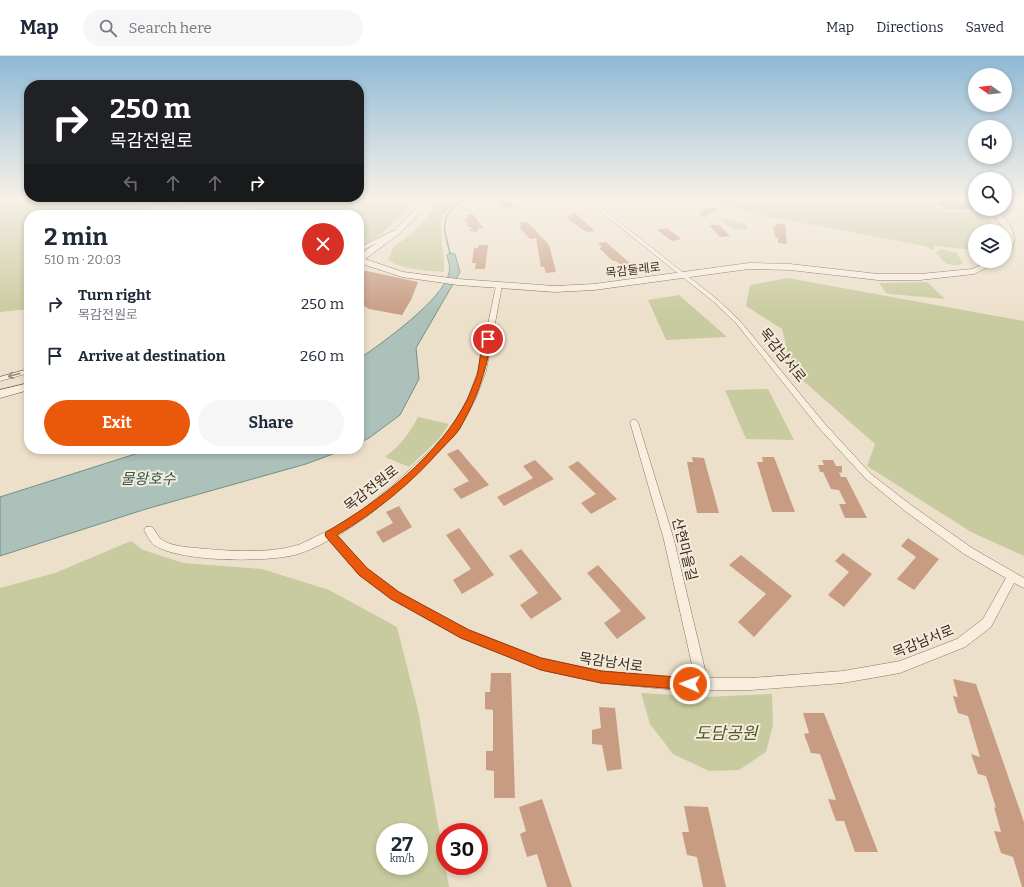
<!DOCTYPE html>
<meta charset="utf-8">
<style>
:root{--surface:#fff;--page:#f6f6f7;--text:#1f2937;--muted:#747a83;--line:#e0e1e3;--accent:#ea580c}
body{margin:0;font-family:Bitter,"Noto Sans KR",serif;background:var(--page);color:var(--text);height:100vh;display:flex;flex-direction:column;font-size:15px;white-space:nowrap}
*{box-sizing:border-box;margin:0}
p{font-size:13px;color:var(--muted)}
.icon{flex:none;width:22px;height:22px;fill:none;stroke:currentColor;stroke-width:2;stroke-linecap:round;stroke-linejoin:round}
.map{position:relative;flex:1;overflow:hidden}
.sheet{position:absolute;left:24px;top:154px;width:340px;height:244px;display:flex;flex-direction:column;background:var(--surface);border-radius:16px;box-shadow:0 2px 6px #0003}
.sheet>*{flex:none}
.guide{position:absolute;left:24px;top:24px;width:340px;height:122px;border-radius:16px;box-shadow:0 2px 6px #0003;background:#202124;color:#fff;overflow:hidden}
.needle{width:26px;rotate:284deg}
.buttons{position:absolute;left:968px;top:12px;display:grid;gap:8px}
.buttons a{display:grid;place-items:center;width:44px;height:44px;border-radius:50%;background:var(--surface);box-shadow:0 2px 6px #0003;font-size:20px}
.speed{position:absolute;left:376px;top:767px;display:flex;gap:8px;font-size:20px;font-weight:700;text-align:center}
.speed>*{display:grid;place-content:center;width:52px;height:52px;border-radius:50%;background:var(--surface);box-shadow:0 2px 6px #0003;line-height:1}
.speed small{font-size:10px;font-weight:400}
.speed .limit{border:6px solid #d22;background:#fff;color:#111}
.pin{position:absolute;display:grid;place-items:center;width:34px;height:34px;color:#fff;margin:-17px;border:2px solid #fff;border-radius:50%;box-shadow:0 1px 4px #0007}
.me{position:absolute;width:44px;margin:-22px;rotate:272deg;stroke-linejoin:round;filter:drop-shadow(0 0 3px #0008)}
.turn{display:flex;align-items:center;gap:14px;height:84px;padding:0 20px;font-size:18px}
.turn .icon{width:52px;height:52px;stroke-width:2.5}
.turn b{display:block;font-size:28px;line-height:34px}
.lanes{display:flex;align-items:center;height:38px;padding:0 20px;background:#0003;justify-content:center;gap:20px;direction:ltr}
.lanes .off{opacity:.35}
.round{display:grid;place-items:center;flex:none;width:42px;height:42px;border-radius:21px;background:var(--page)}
.head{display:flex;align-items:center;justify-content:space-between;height:68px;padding:0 20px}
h1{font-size:24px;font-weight:700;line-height:30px}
.cta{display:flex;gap:8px;margin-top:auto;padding:8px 20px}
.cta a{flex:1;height:46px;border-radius:24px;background:var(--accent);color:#fff;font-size:16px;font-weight:700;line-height:46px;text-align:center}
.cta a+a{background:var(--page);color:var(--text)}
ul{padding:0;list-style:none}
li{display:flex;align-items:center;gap:12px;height:52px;padding:0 20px}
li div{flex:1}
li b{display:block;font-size:15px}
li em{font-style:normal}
header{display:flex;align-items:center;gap:24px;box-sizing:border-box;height:56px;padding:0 20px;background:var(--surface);border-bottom:1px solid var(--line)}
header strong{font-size:19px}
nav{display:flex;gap:22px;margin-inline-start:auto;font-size:14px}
.search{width:280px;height:36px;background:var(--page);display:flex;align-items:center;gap:10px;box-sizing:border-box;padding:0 14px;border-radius:22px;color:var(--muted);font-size:15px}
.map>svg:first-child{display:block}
.green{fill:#c8ca9f;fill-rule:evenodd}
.water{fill:#abc1b9;stroke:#729086}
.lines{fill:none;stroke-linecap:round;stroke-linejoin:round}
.stream{stroke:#729086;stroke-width:1.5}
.building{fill:#c89c83}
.street-casing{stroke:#897360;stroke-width:1}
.secondary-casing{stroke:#6b5443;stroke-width:1}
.street{fill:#f7eede;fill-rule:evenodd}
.secondary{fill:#f7eede;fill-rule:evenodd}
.oneway{stroke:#988d80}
.route{fill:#ea580c;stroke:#983908}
.labels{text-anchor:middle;stroke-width:4;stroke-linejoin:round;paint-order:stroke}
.far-street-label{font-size:12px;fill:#3a2c22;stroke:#f4ebda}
.street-label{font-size:14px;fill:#3a2c22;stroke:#f4ebda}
.water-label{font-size:15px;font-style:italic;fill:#335954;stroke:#f4ebda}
.near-park-label{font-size:17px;font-style:italic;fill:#4d552a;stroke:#f4ebda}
</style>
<header>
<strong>Map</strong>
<div class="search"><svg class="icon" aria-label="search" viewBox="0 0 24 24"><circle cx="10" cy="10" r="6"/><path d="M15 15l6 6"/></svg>Search here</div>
<nav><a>Map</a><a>Directions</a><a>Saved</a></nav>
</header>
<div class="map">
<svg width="1024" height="831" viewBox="0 0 1024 831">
<rect width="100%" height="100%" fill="#ede0cb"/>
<g class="green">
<path d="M0 143H134L162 159H29V253L0 256Z"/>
<path d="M229 143H414C401 158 381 185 359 189V159C318 159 266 165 229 143Z"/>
<path d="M706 143H922C940 160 965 157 988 157L993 175H975V194L935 190 933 194 925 190 759 159Z"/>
<path d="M439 145 453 148C450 152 445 156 443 160 438 170 445 202 444 216 425 214 404 214 388 204L393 192 419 171Z"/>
<path d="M726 162 746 168 748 174C738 174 728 173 723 163Z"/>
<path d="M941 193 957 197 963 208C951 212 942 207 936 196Z"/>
<path d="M788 222 1024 265V500L971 476 867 410 875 388 792 315 782 273 746 250 750 229Z"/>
<path d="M927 226 945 243 890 238 886 237 879 227Z"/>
<path d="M679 239 727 281 666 284 648 244Z"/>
<path d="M768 333 794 384 746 383 725 334Z"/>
<path d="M418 361 449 368 439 383 409 411 385 401C400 390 409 378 418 361Z"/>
<path d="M131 485 143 494 184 507 262 513 329 534 397 571 418 654 449 831H0V532L55 517ZM385 776H419V810H385Z"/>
<path d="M641 637 706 641 772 638 773 669 766 696 739 714 709 715 673 698 650 668Z"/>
</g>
<g class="water">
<path d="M450 197 455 198 460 216 416 292 419 323 400 359 369 382 359 387V303C382 287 443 244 449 217 451 212 448 204 447 199Z"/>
<path d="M151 393H346L306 408 146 453 0 500V441Z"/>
</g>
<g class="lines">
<path class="stream" d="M450 197C443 171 439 159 464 143"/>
</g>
<g class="building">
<path d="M497 143H508L515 152 502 150Z"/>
<path d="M937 146H964L974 153 947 154Z"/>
<path d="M709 151 717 153 704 162 699 157Z"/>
<path d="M574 156 595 175 587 176 573 167 567 161 571 160Z"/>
<path d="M473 158 484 173 479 172 477 176 469 175 472 171H469L464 162H468L466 159Z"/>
<path d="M527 166 549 189 556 216 546 217 544 211H541L536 182 530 183 519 171 522 170 519 167Z"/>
<path d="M776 168H785L787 188 778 187V182L775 181 773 170 777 171Z"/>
<path d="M709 169H719L730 180 720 181Z"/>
<path d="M667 172 681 183 672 185 657 174Z"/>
<path d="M606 186 631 208 622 210 616 205H613L599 192 602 191 598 187Z"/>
<path d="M479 189H488L485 213H475L476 207H472L474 192H478Z"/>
<path d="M367 215 418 226 411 244 402 259 369 253 359 247V216Z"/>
<path d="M458 393 489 429 461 443 453 433 469 425 447 398Z"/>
<path d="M692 401 704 402 719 457H697L687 406H693Z"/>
<path d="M762 401H774L795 456H772L757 406H763Z"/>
<path d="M535 404 554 423 504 450 497 441 533 422 523 410Z"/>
<path d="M822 404H833L836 410H842V417L839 416 841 421H846L867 462H845L839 448H846L839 434 831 433 823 416H820L818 409H824Z"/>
<path d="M578 405 617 443 591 458 581 447 596 438 568 411Z"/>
<path d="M399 450 412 471 383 487 376 476 393 467 386 456Z"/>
<path d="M459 472 494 519 462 538 453 524 471 513 446 479Z"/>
<path d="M908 482 939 503 914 534 897 523 916 501 901 490Z"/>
<path d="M521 493 562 543 531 563 520 549 538 537 509 500Z"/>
<path d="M843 497 872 518 844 551 828 539 849 516 835 505Z"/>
<path d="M741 499 792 540 754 581 738 566 766 538 729 509Z"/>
<path d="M598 509 646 562 617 583 604 567 621 555 587 517Z"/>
<path d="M491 617H511L515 742H494V715L486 714V695H493V654L485 653V636H490Z"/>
<path d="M953 623 976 628 1024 766V831H1022L1013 801 1001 797 994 775 1001 776 994 751 996 752 986 720 978 718 971 698 980 701 968 660 958 657 953 640 958 641Z"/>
<path d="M599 651 615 652 622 713 607 715 602 689 592 688V674L601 672Z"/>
<path d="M803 657H824L878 796H855L844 765H836L828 743 836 744 820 698 811 697 804 678 809 677Z"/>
<path d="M542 743 572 831H547L537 798 527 801 520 778 526 775 519 751Z"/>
<path d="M684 750 708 751 726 831H703L697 801 687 799 682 776H689Z"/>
</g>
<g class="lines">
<g class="street-casing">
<g id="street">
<path d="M156 143C169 143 179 150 189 159H183L170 149Z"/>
<path d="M585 143H590L718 244 740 265 825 368 871 418 911 449 972 492 1024 522V532L1014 527 991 571 965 591 900 617 843 627 751 634H677L601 627 541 614 461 582 391 543 359 519 329 484C317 491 304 497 290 500 260 506 179 506 154 489 150 486 147 479 144 474L146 471C155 468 155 478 161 483 170 490 185 491 196 492 227 495 268 498 298 489 307 486 325 475 331 474L362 454 392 430 433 392 453 370 468 342 478 315 496 230 499 228 502 230 486 315 476 342 459 374 439 396 398 435 369 459 338 480 367 513 399 537 469 574 541 602 601 615 677 622H695L664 484 630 366 634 363 638 366 674 484 707 622H751L843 615 900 605 957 583 983 563 1006 522 964 498 905 455 865 422 819 372 736 267 714 246Z"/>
<path d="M395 174 400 175 359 196V192Z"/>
<path d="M359 250 361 251 364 255 359 259Z"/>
<path d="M29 313V317L0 325V321Z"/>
</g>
</g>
<g class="secondary-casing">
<g id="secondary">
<path d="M425 143H433L399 178 365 203 403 216 458 223 555 230 594 228 749 207 790 208 878 218H920L972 213 990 205H1001L974 218 920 224H878L790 214 749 213 594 234 555 236 458 229 402 221 359 207V199L394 175Z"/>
<path d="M988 153H996C1011 167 1021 181 1008 200H1005L1007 186 1005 174Z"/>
<path d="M29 327V334L0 342V334Z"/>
</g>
</g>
<use href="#street" class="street"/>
<use href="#secondary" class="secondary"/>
</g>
<defs><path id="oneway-shaft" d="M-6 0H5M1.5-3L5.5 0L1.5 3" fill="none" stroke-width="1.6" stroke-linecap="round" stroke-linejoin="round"/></defs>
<use class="oneway" href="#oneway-shaft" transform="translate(14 319) rotate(165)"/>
<linearGradient id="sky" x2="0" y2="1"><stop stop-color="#8fb9d5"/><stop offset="0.55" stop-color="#f7f1e8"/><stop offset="1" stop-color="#f7f1e8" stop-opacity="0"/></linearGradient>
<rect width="1024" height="259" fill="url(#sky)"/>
<path class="route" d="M485 281 492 283C485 317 478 341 460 372 456 379 448 386 442 392 412 427 376 456 337 479L367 512 399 536 469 574 541 602 601 615 690 622 694 624 696 628 694 632 690 634 601 627 541 614 461 582 391 543 359 519 326 481 325 478 326 476C380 445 440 399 468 342 471 335 474 327 477 320 480 307 480 293 485 281Z"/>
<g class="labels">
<g class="far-street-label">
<text transform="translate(633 214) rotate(-7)" y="4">목감둘레로</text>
</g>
<g class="street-label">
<text transform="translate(783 299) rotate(51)" y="5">목감남서로</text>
<text transform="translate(371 432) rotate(-38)" y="5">목감전원로</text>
<text transform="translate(685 493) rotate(76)" y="5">산현마을길</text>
<text transform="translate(923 585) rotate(-22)" y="5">목감남서로</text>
<text transform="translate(611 606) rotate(8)" y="5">목감남서로</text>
</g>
<g class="water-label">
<text x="148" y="428">물왕호수</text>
</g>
<g class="near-park-label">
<text x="726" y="683">도담공원</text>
</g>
</g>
</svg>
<div class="buttons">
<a><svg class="needle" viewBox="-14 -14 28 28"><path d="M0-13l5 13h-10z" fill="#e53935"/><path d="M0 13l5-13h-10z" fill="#747a83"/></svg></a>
<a><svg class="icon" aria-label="sound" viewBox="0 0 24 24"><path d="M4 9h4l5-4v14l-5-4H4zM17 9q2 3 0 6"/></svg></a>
<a><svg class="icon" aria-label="search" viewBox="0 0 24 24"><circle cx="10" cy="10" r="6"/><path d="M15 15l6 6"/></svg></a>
<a><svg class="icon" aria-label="layers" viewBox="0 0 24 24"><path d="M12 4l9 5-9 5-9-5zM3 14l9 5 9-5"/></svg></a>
</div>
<div class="speed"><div>27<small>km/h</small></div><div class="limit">30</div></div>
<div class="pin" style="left:488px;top:283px;background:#d93025"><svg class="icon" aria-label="arrive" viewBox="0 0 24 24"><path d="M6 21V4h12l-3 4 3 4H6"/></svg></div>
<svg class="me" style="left:690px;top:628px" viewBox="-20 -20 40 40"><circle r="17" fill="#ea580c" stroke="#fff" stroke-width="3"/><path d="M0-11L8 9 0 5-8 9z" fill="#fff"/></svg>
<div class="guide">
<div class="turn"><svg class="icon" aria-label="right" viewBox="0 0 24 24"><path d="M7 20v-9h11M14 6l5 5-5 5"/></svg><div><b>250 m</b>목감전원로</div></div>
<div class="lanes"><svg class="icon off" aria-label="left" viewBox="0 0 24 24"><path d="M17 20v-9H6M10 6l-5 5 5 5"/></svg><svg class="icon off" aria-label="ahead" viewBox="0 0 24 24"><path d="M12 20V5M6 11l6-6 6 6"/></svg><svg class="icon off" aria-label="ahead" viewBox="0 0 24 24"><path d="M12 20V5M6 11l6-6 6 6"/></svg><svg class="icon" aria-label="right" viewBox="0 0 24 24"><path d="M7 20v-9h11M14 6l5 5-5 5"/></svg></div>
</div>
<section class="sheet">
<div class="head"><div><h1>2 min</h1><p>510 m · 20:03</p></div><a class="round" style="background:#d93025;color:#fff"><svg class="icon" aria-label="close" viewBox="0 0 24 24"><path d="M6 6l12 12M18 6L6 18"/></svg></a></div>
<ul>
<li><svg class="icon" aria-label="right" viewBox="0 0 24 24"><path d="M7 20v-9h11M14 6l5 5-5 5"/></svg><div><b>Turn right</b><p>목감전원로</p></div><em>250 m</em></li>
<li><svg class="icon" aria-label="arrive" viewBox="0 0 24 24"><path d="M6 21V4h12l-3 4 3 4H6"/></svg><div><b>Arrive at destination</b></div><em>260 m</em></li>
</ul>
<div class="cta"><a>Exit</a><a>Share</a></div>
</section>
</div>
